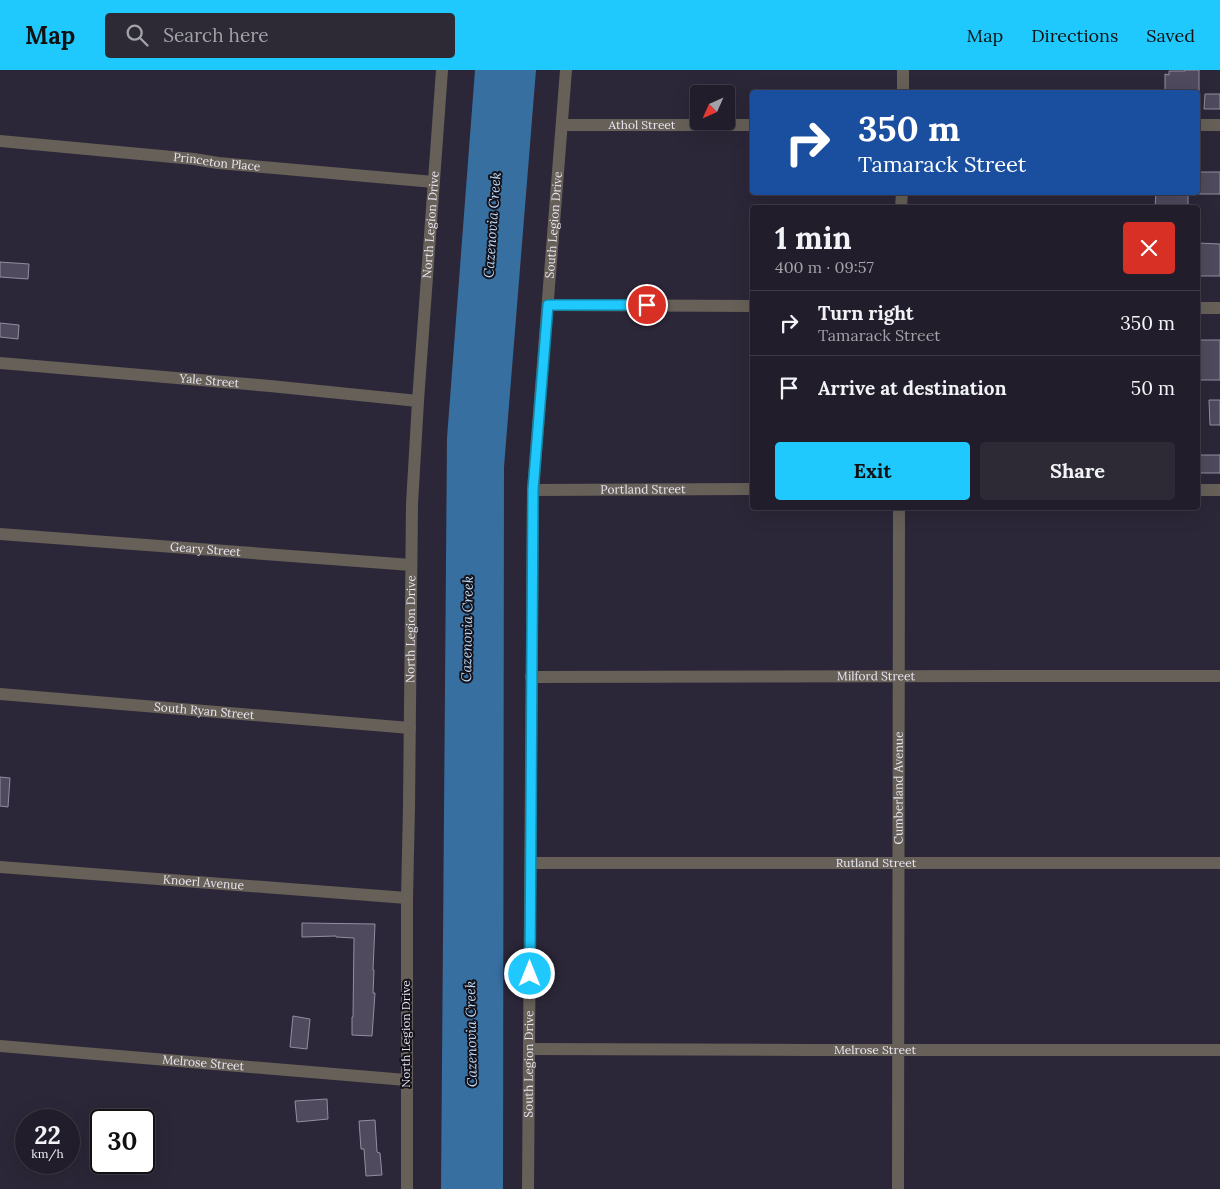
<!DOCTYPE html>
<meta charset="utf-8">
<style>
:root{--surface:#211d2a;--page:#2d2a36;--text:#f1f3f6;--muted:#a2a2a8;--line:#3e3b47;--accent:#1fc9fd}
body{margin:0;font-family:Lora,serif;background:var(--page);color:var(--text);height:100vh;display:flex;flex-direction:column;font-size:19px;white-space:nowrap}
*{box-sizing:border-box;margin:0}
p{font-size:16px;color:var(--muted)}
.icon{flex:none;width:28px;height:28px;fill:none;stroke:currentColor;stroke-width:2;stroke-linecap:round;stroke-linejoin:round}
.map{position:relative;flex:1;overflow:hidden}
.details{position:absolute;left:750px;top:135px;width:450px;height:305px;display:flex;flex-direction:column;background:var(--surface);border-radius:5px;box-shadow:0 5px 20px #0002,0 0 0 1px var(--line)}
.details>*{flex:none}
.banner{position:absolute;left:750px;top:20px;width:450px;height:105px;border-radius:5px;box-shadow:0 5px 20px #0002,0 0 0 1px var(--line);background:#1a4fa0;color:#fff;overflow:hidden}
.needle{width:32px;rotate:225deg}
.tools{position:absolute;left:690px;top:15px;display:grid;gap:10px}
.tools a{display:grid;place-items:center;width:45px;height:45px;border-radius:5px;background:var(--surface);box-shadow:0 5px 20px #0002,0 0 0 1px var(--line);font-size:25px}
.speed{position:absolute;left:15px;top:1039px;display:flex;gap:10px;font-size:25px;font-weight:700;text-align:center}
.speed>*{display:grid;place-content:center;width:65px;height:65px;border-radius:50%;background:var(--surface);box-shadow:0 5px 20px #0002,0 0 0 1px var(--line);line-height:1}
.speed small{font-size:12px;font-weight:400}
.speed .limit{border:2px solid #111;border-radius:8px;background:#fff;color:#111}
.pin{position:absolute;display:grid;place-items:center;width:42px;height:42px;color:#fff;margin:-21px;border:2px solid #fff;border-radius:50%;box-shadow:0 1px 5px #0007}
.me{position:absolute;width:55px;margin:-28px;rotate:0deg;stroke-linejoin:round;filter:drop-shadow(0 0 4px #0008)}
.turn{display:flex;align-items:center;gap:18px;height:105px;padding:0 25px;font-size:22px}
.turn .icon{width:65px;height:65px;stroke-width:2.5}
.turn b{display:block;font-size:35px;line-height:42px}
.round{display:grid;place-items:center;flex:none;width:52px;height:52px;border-radius:5px;background:var(--page)}
.head{display:flex;align-items:center;justify-content:space-between;height:85px;padding:0 25px}
h1{font-size:30px;font-weight:800;line-height:38px}
.action{display:flex;gap:10px;margin-top:auto;padding:10px 25px}
.action a{flex:1;height:58px;border-radius:5px;background:var(--accent);color:#111;font-size:20px;font-weight:800;line-height:58px;text-align:center}
.action a+a{background:var(--page);color:var(--text)}
ul{padding:0;list-style:none}
li{display:flex;align-items:center;gap:15px;height:65px;padding:0 25px;border-top:1px solid var(--line)}
li div{flex:1}
li b{display:block;font-size:19px}
li em{font-style:normal}
header{display:flex;align-items:center;gap:30px;box-sizing:border-box;height:70px;padding:0 25px;background:var(--accent);color:#111}
header strong{font-size:24px}
nav{display:flex;gap:28px;margin-inline-start:auto;font-size:18px}
.search{width:350px;height:45px;background:var(--page);display:flex;align-items:center;gap:12px;box-sizing:border-box;padding:0 18px;border-radius:5px;color:var(--muted);font-size:19px}
.map>svg:first-child{display:block}
.water{fill:#386fa1}
.building{fill:#504a5e;stroke:#938da3}
.lines{fill:none;stroke-linecap:round;stroke-linejoin:round}
.minor{stroke:#666058;stroke-width:12}
.route-casing{stroke:#1483a4;stroke-width:12}
.route{stroke:#1fc9fd;stroke-width:9}
.labels{text-anchor:middle;stroke-width:4;stroke-linejoin:round;paint-order:stroke}
.street-label{font-size:12px;fill:#e9e6f2;stroke:#131119}
.water-label{font-size:14px;font-style:italic;fill:#bcdaf7;stroke:#131119}
</style>
<header>
<strong>Map</strong>
<div class="search"><svg class="icon" aria-label="search" viewBox="0 0 24 24"><circle cx="10" cy="10" r="6"/><path d="M15 15l6 6"/></svg>Search here</div>
<nav><a>Map</a><a>Directions</a><a>Saved</a></nav>
</header>
<div class="map">
<svg width="1220" height="1119" viewBox="0 0 1220 1119">
<rect width="100%" height="100%" fill="#2c2738"/>
<path class="water" d="M475 0H536L504 397 503 1119H441L447 368Z"/>
<g class="building">
<path d="M1185 0H1199V22H1165V4L1169 5V1H1185Z"/>
<path d="M1205 24H1220V39H1204Z"/>
<rect x="1198" y="102" width="22" height="22"/>
<path d="M1156 122H1188V138H1155Z"/>
<path d="M1198 173 1220 174V206H1198Z"/>
<path d="M0 192 29 194 28 209 0 207Z"/>
<path d="M0 253 19 255 18 269 0 267Z"/>
<rect x="1198" y="270" width="22" height="40"/>
<path d="M1209 330H1220V355H1210Z"/>
<rect x="1198" y="385" width="22" height="18"/>
<path d="M0 707 10 708 8 737 0 736Z"/>
<path d="M302 853 375 854 373 900H374L373 923H375L372 966 352 965V947H353L354 868 336 867V866L302 867Z"/>
<path d="M293 946 310 949 307 979 290 977Z"/>
<path d="M327 1029 328 1049 297 1052 295 1031Z"/>
<path d="M375 1050 377 1082 380 1083 382 1105 366 1106 364 1079H361L359 1051Z"/>
</g>
<g class="lines">
<g class="minor">
<path d="M903 22V0"/>
<path id="s1" d="M562 55H752"/>
<path d="M1198 55H1220"/>
<path id="s2" d="M0 71 194 89 218 93 434 112"/>
<path d="M901 138 902 122"/>
<path d="M548 235 752 236"/>
<path d="M1198 238H1220"/>
<path id="s3" d="M0 293 270 316 418 331"/>
<path id="s4" d="M533 420 752 419"/>
<path d="M1198 420H1220"/>
<path id="s5" d="M0 464 411 495"/>
<path id="s6" d="M531 607 1011 606H1220"/>
<path id="s7" d="M0 624 410 658"/>
<path id="s8" d="M531 793H1220"/>
<path id="s9" d="M0 797 407 828"/>
<path id="s10" d="M0 976 406 1010"/>
<path id="s11" d="M529 979 808 980H1220"/>
<path id="s12" d="M407 1119V828L409 737 412 434 418 331 442 0"/>
<path id="s13" d="M528 1119 533 420 566 0"/>
<path id="s14" d="M898 1119 899 438"/>
</g>
</g>
<g class="lines">
<g class="route-casing">
<path id="route" d="M530 904 533 420 548 235H647"/>
</g>
<use href="#route" class="route"/>
</g>
<g class="labels">
<g class="street-label">
<text dy="4" stroke="none"><textPath href="#s1" startOffset="80">Athol Street</textPath></text>
<text dy="4" stroke="none"><textPath href="#s2" startOffset="218">Princeton Place</textPath></text>
<text dy="4" stroke="none"><textPath href="#s12" startOffset="965">North Legion Drive</textPath></text>
<text dy="4" stroke="none"><textPath href="#s13" startOffset="965">South Legion Drive</textPath></text>
<text dy="4" stroke="none"><textPath href="#s3" startOffset="210">Yale Street</textPath></text>
<text dy="4" stroke="none"><textPath href="#s4" startOffset="110">Portland Street</textPath></text>
<text dy="4" stroke="none"><textPath href="#s5" startOffset="206">Geary Street</textPath></text>
<text dy="4" stroke="none"><textPath href="#s12" startOffset="560">North Legion Drive</textPath></text>
<text dy="4" stroke="none"><textPath href="#s6" startOffset="345">Milford Street</textPath></text>
<text dy="4" stroke="none"><textPath href="#s7" startOffset="205">South Ryan Street</textPath></text>
<text dy="4" stroke="none"><textPath href="#s14" startOffset="401">Cumberland Avenue</textPath></text>
<text dy="4" stroke="none"><textPath href="#s8" startOffset="345">Rutland Street</textPath></text>
<text dy="4" stroke="none"><textPath href="#s9" startOffset="204">Knoerl Avenue</textPath></text>
<text transform="translate(406 964) rotate(-90)" y="4">North Legion Drive</text>
<text dy="4" stroke="none"><textPath href="#s11" startOffset="346">Melrose Street</textPath></text>
<text dy="4" stroke="none"><textPath href="#s10" startOffset="204">Melrose Street</textPath></text>
<text dy="4" stroke="none"><textPath href="#s13" startOffset="125">South Legion Drive</textPath></text>
</g>
<g class="water-label">
<text transform="translate(492 155) rotate(-86)" y="5">Cazenovia Creek</text>
<text transform="translate(467 559) rotate(-89)" y="5">Cazenovia Creek</text>
<text transform="translate(471 964) rotate(-91)" y="5">Cazenovia Creek</text>
</g>
</g>
</svg>
<div class="tools">
<a><svg class="needle" viewBox="-14 -14 28 28"><path d="M0-13l5 13h-10z" fill="#e53935"/><path d="M0 13l5-13h-10z" fill="#a2a2a8"/></svg></a>
</div>
<div class="speed"><div>22<small>km/h</small></div><div class="limit">30</div></div>
<div class="pin" style="left:647px;top:235px;background:#d93025"><svg class="icon" aria-label="arrive" viewBox="0 0 24 24"><path d="M6 21V4h12l-3 4 3 4H6"/></svg></div>
<svg class="me" style="left:530px;top:904px" viewBox="-20 -20 40 40"><circle r="17" fill="#1fc9fd" stroke="#fff" stroke-width="3"/><path d="M0-11L8 9 0 5-8 9z" fill="#fff"/></svg>
<div class="banner">
<div class="turn"><svg class="icon" aria-label="right" viewBox="0 0 24 24"><path d="M7 20v-9h11M14 6l5 5-5 5"/></svg><div><b>350 m</b>Tamarack Street</div></div>
</div>
<section class="details">
<div class="head"><div><h1>1 min</h1><p>400 m · 09:57</p></div><a class="round" style="background:#d93025;color:#fff"><svg class="icon" aria-label="close" viewBox="0 0 24 24"><path d="M6 6l12 12M18 6L6 18"/></svg></a></div>
<ul>
<li><svg class="icon" aria-label="right" viewBox="0 0 24 24"><path d="M7 20v-9h11M14 6l5 5-5 5"/></svg><div><b>Turn right</b><p>Tamarack Street</p></div><em>350 m</em></li>
<li><svg class="icon" aria-label="arrive" viewBox="0 0 24 24"><path d="M6 21V4h12l-3 4 3 4H6"/></svg><div><b>Arrive at destination</b></div><em>50 m</em></li>
</ul>
<div class="action"><a>Exit</a><a>Share</a></div>
</section>
</div>
